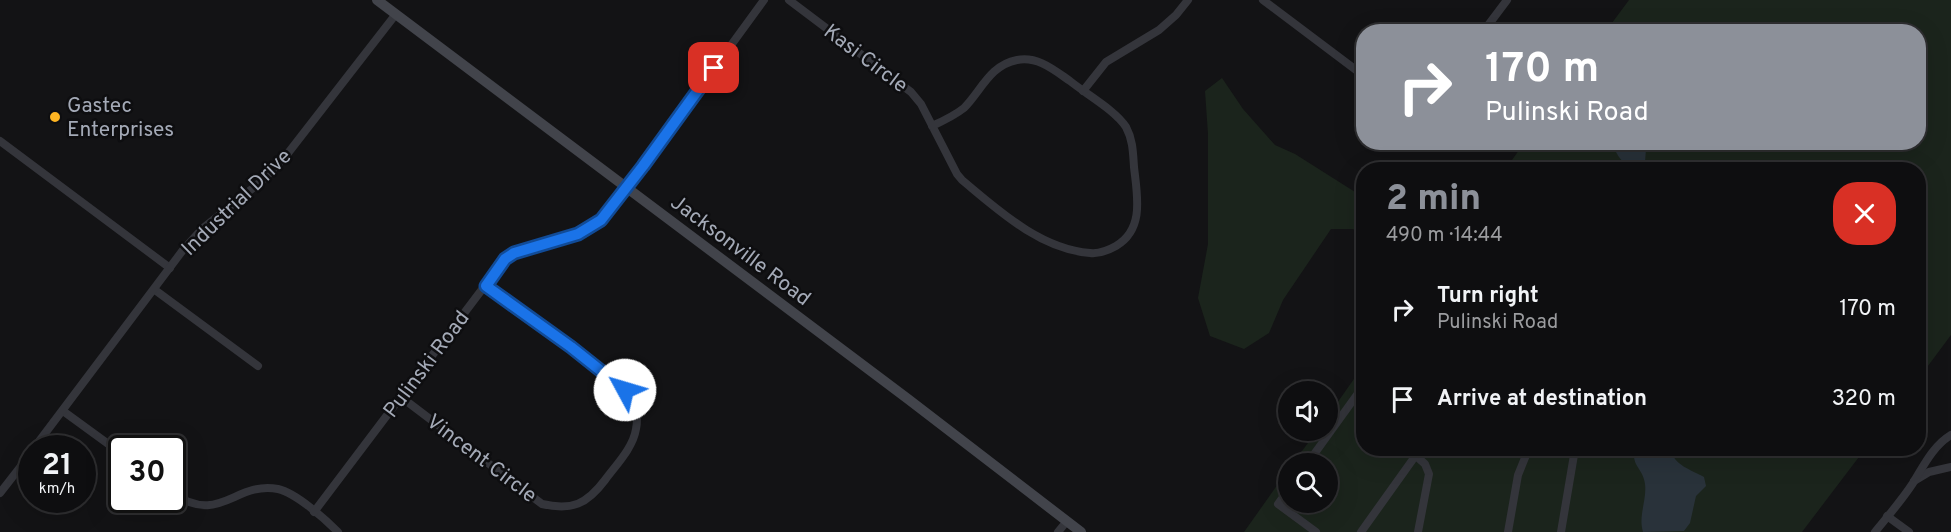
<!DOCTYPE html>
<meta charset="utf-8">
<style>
:root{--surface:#0e0e10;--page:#171719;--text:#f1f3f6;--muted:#9b9c9f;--line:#2e2e30;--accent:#8c9099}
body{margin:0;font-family:Overpass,sans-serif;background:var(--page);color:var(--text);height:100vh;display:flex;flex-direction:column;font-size:22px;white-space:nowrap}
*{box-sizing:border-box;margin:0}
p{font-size:20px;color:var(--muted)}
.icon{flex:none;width:33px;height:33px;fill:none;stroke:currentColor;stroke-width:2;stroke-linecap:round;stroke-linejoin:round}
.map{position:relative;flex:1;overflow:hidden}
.side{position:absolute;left:1356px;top:162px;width:570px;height:294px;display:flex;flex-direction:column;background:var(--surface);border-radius:24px;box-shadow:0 6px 24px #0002,0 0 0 2px var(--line)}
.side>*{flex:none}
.hud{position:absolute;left:1356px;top:24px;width:570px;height:126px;border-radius:24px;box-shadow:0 6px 24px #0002,0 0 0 2px var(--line);background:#8c9099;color:#fff;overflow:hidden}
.tools{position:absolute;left:1278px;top:381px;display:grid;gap:12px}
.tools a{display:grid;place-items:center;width:60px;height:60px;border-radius:50%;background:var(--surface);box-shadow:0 6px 24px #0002,0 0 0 2px var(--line);font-size:30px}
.speed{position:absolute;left:18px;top:435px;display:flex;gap:12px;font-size:30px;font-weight:700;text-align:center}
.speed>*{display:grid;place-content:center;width:78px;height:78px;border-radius:50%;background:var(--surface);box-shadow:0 6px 24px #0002,0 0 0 2px var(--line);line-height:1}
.speed small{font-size:15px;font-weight:400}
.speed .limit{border:3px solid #111;border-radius:9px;background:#fff;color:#111}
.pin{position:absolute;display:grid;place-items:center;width:51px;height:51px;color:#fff;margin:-26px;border-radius:12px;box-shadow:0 3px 9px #0006}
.me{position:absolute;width:66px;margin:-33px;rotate:309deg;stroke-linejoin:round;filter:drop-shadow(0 0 4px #0008)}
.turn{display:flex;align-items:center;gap:21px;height:126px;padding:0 30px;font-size:27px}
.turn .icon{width:78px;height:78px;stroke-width:2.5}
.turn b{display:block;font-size:42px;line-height:51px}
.round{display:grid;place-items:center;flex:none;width:63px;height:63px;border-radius:24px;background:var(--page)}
.headline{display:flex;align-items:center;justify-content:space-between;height:102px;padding:0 30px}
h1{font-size:36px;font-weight:800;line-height:45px;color:var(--accent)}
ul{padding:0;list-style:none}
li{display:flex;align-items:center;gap:18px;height:90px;padding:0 30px}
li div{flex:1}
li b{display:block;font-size:22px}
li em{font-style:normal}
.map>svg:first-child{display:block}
.green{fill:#1b241c}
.water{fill:#29323a}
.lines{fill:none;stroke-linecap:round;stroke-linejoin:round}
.street{stroke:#34353b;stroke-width:8}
.secondary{stroke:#42444b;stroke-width:10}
.route-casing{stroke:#114b97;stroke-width:15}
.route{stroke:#1a73e8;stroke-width:10}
.poi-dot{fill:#ffb522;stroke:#0e0e10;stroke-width:2}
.labels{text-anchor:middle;stroke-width:5;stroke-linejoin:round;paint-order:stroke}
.street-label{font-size:21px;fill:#a4aab7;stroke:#0e0e10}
.poi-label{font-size:21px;fill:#a4aab7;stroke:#0e0e10;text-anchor:start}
</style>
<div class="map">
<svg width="1951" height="532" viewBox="0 0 1951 532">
<rect width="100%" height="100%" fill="#131315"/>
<g class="green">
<path d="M1629 0H1951V335L1919 378 1918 170H1505L1524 143 1918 142V32L1606 31Z"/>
<path d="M1222 78 1243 109 1275 145 1295 154 1363 197V236L1353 229H1331L1283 300 1269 333 1244 349 1210 336 1198 298 1208 244V134L1205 91Z"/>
<path d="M1363 366 1364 448 1865 449 1802 532H1244L1288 470V502H1328V464L1293 463 1317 431 1328 430V416Z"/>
</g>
<g class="water">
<path d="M1613 143H1643L1646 149 1645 162 1638 166C1623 166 1616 156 1613 143Z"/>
<path d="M1634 449H1670C1675 466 1690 469 1704 477L1706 486 1696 496 1690 523 1684 531 1643 532C1638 516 1647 500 1645 484 1643 468 1632 468 1634 449Z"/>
</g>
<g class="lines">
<g class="street">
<path d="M789 0 911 92 921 104 957 174 962 180C998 210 1040 249 1090 253 1099 254 1109 250 1116 246 1145 229 1137 195 1134 167 1133 153 1133 140 1126 127 1115 110 1086 94 1070 81 1054 70 1038 56 1017 60 990 65 981 91 964 108 954 116 943 121 932 126"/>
<path d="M1263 0 1364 76"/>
<path d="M1483 32 1507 0"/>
<path d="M1083 91 1106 62 1159 30 1176 15 1188 0"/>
<path d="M0 141 170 268"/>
<path d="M155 290 258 366"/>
<path d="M401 397 542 504C572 511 587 504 605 480 616 465 633 448 636 429 638 419 636 407 631 398 623 384 606 374 593 365 558 337 522 311 486 286"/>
<path d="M63 411 122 454"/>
<path d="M34 448 183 250 203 228 263 180 285 157 396 14"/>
<path d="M1416 456 1425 464 1429 474 1418 532"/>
<path d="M1307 464 1364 385"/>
<path d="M1914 481 1929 472 1951 467"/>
<path d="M1288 490 1278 504 1316 532"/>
<path d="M0 493 32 452"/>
<path d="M172 493C221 526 234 481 278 489 296 493 325 519 338 532"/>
<path d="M314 512 505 259 514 253 577 234 601 220 643 166 764 0"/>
<path d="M1887 516 1909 532"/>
<path d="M1058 532 1067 521"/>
<path d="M1361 532 1421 448"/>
<path d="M1508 532 1518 475 1529 448"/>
<path d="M1561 532 1575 449 1571 448"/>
<path d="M1875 532C1888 516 1902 500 1913 483 1924 465 1933 446 1951 435"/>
</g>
<path class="secondary" d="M377 0 908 399 1081 532"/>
</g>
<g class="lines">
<g class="route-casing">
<path id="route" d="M625 390 571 347 486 286 505 259 514 253 578 234 601 220 643 166 714 68"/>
</g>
<use href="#route" class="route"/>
</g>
<circle class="poi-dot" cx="55" cy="117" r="6"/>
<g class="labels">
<g class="street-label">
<text transform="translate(866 58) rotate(37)" y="7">Kasi Circle</text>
<text transform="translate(236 202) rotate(-44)" y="7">Industrial Drive</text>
<text transform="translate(741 250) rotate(37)" y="7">Jacksonville Road</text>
<text transform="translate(426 364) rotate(-53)" y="7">Pulinski Road</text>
<text transform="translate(482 458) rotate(37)" y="7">Vincent Circle</text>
</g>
<g class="poi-label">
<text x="67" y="112">Gastec<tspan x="67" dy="24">Enterprises</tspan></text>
</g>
</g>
</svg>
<div class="tools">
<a><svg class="icon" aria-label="sound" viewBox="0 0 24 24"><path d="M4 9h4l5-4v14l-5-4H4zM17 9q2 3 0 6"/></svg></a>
<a><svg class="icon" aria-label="search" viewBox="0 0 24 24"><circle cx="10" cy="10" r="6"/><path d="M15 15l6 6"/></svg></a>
</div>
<div class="speed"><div>21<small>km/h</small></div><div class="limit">30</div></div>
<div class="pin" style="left:714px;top:68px;background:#d93025"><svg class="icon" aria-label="arrive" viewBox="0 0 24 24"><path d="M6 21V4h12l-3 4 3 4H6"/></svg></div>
<svg class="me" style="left:625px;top:390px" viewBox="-20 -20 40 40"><circle r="19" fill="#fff"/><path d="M0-13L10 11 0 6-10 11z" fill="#1a73e8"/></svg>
<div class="hud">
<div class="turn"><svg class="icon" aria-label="right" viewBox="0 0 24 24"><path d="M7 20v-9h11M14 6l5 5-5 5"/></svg><div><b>170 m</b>Pulinski Road</div></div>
</div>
<section class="side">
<div class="headline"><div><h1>2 min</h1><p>490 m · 14:44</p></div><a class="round" style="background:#d93025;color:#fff"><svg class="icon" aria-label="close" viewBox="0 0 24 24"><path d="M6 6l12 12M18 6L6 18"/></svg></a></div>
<ul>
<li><svg class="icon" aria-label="right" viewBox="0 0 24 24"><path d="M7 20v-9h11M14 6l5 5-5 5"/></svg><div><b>Turn right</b><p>Pulinski Road</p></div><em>170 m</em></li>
<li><svg class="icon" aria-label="arrive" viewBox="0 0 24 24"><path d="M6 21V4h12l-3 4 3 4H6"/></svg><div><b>Arrive at destination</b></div><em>320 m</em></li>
</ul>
</section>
</div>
